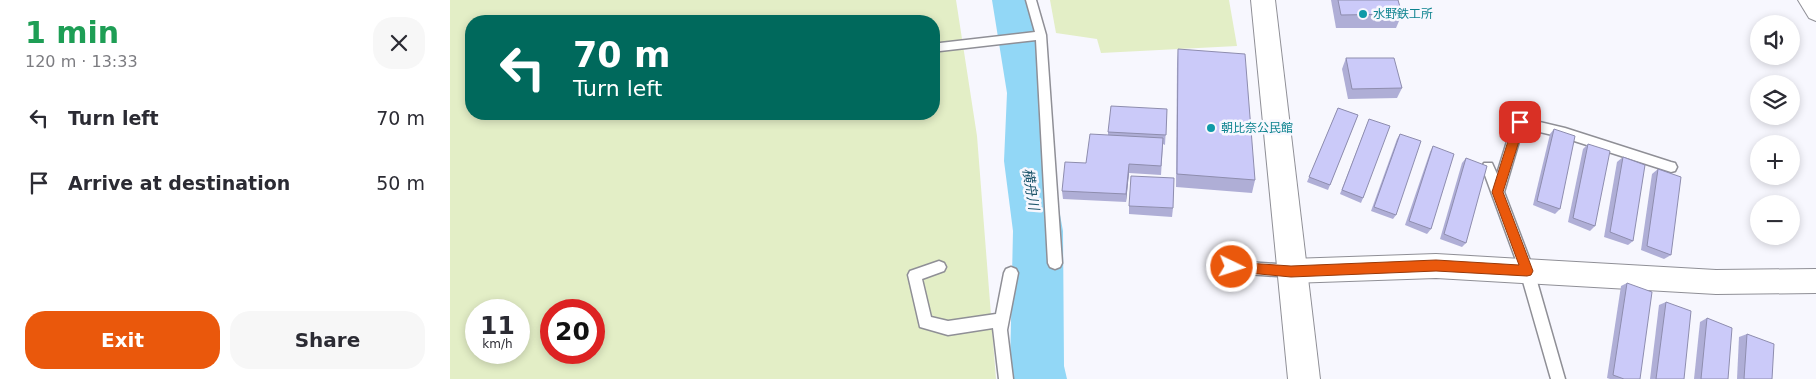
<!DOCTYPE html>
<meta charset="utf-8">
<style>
:root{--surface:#fff;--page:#f7f7f7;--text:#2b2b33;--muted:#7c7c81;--accent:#ea580c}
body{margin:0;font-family:"DejaVu Sans","Noto Sans JP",sans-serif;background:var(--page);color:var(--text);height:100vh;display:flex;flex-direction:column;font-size:19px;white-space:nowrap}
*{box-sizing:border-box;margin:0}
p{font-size:16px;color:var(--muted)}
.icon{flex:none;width:28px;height:28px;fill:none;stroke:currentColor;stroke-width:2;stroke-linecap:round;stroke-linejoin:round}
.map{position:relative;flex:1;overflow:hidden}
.panel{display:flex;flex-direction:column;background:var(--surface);width:450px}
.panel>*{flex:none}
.guide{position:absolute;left:15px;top:15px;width:475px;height:105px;border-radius:20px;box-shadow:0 2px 8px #0003;background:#00695c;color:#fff;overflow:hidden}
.buttons{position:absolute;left:1300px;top:15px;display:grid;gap:10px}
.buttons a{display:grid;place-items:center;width:50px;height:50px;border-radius:50%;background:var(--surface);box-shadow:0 2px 8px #0003;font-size:25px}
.speed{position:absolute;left:15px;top:299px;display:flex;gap:10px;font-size:25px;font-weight:700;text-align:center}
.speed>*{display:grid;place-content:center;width:65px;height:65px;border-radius:50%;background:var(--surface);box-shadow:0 2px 8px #0003;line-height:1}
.speed small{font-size:12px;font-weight:400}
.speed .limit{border:8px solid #d22;background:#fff;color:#111}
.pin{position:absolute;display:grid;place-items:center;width:42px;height:42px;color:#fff;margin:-21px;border-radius:10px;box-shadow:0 2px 8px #0006}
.me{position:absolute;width:55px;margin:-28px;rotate:94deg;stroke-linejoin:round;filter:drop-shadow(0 0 4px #0008)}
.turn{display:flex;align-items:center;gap:18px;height:105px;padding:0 25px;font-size:22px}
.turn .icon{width:65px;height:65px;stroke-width:2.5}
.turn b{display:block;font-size:35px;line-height:42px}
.round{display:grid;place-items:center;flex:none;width:52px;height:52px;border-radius:20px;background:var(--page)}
.head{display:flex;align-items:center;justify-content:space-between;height:85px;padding:0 25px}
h1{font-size:30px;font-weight:600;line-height:38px;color:#1e9e55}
.button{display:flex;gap:10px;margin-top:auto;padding:10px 25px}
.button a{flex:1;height:58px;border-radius:20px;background:var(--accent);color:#fff;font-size:20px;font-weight:600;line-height:58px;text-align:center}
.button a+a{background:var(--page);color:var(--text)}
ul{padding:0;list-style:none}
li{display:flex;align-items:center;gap:15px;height:65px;padding:0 25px}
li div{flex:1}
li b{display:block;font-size:19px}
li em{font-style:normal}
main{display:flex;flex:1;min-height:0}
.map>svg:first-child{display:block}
.green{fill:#e3eec6;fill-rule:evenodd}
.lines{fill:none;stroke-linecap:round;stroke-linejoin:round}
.river{fill:#92d7f6;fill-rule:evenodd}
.service-casing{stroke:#8f8f96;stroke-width:3}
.minor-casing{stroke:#8f8f96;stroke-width:2}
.tertiary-casing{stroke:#8f8f96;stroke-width:2}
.service{fill:#fff;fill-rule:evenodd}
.minor{fill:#fff;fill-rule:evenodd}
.tertiary{fill:#fff;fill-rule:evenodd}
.wall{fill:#afaed6}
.shaded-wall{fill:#8e8dae}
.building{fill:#cbcaf9;stroke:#8e8dae}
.route{fill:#ea580c;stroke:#983908}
.culture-dot{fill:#0f9aa8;stroke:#f7f7fe;stroke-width:2}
.labels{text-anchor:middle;stroke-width:5;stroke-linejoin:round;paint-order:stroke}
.culture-label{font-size:12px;fill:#0d838f;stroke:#f7f7fe;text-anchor:start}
.water-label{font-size:14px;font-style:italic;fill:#1e556b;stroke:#f7f7fe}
</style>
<main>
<section class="panel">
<div class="head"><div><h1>1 min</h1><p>120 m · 13:33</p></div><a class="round"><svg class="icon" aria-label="close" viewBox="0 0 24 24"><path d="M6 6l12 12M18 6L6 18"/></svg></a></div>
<ul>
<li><svg class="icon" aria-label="left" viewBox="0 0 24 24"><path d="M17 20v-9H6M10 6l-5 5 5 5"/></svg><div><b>Turn left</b></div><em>70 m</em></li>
<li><svg class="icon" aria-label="arrive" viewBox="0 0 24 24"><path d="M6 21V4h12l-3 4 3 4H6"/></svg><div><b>Arrive at destination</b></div><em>50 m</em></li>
</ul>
<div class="button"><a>Exit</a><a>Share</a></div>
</section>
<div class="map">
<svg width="1366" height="379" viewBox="0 0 1366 379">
<rect width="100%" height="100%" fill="#f7f7fe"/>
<g class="green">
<path d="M0 0H506L527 136 546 379H0ZM21 21H484V114H21ZM26 310H69V352H26ZM101 310H144V352H101Z"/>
<path d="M600 0H779L787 46 651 53 647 39 606 33Z"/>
</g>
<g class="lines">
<path class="river" d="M542 0H582L601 93 600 161 613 231 614 366 617 379H563L560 366 563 231 554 161 557 93Z"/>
<g class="service-casing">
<g id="service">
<path d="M576 0H586L596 35 612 263 610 267 605 269 600 267 598 263 586 40 490 51 484 47 490 43 585 32Z"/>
<path d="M1069 117 1115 128 1221 162 1225 163 1227 167 1225 171 1221 172 1115 138 1073 128 1054 192 1084 271 1115 379H1101L1070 271 1032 167 1034 163H1042L1047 174 1063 122Z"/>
<path d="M489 261 494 263 496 267 494 271 472 279 481 317 498 321 546 314 554 273 556 269 561 267 566 269 568 273 557 330 563 379H549L543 328 498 335 470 327 458 275 460 271Z"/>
<path d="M782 261 841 265 846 267 848 271 846 275 841 277 782 273 777 271 775 267 777 263Z"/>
</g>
</g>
<g class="minor-casing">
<g id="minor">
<path d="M1348 0H1366V21L1359 18Z"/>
<path d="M986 254 1266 270 1366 269V293L1266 294 986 278 841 283 832 279 828 271 832 263 841 259Z"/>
</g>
</g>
<g class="tertiary-casing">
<path id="tertiary" d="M801 0H825L870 379H838Z"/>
</g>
<use href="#service" class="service"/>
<use href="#minor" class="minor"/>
<use href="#tertiary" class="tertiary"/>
</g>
<g class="wall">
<path d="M881 0H948L952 14 946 28H886Z"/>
<path d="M728 49 805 180 802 193 726 187 727 64Z"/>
<path d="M896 58 952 88 947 98 898 99 892 69Z"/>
<path d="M888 108 908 115 878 190 857 182Z"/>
<path d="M717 109 715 145 713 144 711 175 679 173 676 202 613 199 612 191 636 163 658 135V132Z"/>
<path d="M919 119 913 198 911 203 890 194Z"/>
<path d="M1104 129 1110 209 1105 214 1083 205 1100 134Z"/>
<path d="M950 134 946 215 943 219 921 211 947 139Z"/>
<path d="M1138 144 1145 226 1140 231 1118 222 1133 149Z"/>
<path d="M983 146 981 229 977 234 955 225 980 152Z"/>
<path d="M1173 157 1183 241 1178 245 1154 237 1167 162Z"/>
<path d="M1016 158V243L1012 247 990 239 1012 163Z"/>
<path d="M1208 169 1221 255 1214 259 1191 250 1202 174Z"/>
<path d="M679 206 723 208 722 217 679 214Z"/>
<path d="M1177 283 1190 379H1160L1157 378 1171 286Z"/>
<path d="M1216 302 1234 379H1200L1209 305Z"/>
<path d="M1257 318 1278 379H1244L1250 322Z"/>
<path d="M1297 334 1322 379H1287L1289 337Z"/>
</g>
<path class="shaded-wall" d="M679 164V173L676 202V194Z"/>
<g class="building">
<path d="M888 0H948L952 14 891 15Z"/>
<path d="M728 49 795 54 805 180 727 174Z"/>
<path d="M896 58H944L952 88 902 89Z"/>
<path d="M661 106 717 109 716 135 658 132Z"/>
<path d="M888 108 908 115 880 185 859 177Z"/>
<path d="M919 119 940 126 913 198 892 190Z"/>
<path d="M1104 129 1125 136 1110 209 1087 201Z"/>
<path d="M640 134 713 138 711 166 679 164 676 194 612 191 615 162 636 163Z"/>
<path d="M950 134 971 141 946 215 924 207Z"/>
<path d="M1138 144 1160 151 1145 226 1123 218Z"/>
<path d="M983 146 1004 154 981 229 959 221Z"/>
<path d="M1173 157 1195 165 1183 241 1160 232Z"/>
<path d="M1016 158 1037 166 1016 243 994 234Z"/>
<path d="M1208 169 1231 177 1221 255 1197 246Z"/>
<path d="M681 176 724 178 723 208 679 206Z"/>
<path d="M1177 283 1202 292 1190 379H1174L1163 375Z"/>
<path d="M1216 302 1241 311 1234 379H1206Z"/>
<path d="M1257 318 1282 328 1278 379H1251Z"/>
<path d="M1297 334 1324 344 1322 379H1294Z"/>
</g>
<path class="route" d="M1070 118 1075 122 1053 192 1083 271 1081 275 1077 276 986 271 841 277 778 271 776 267 782 262 841 266 986 260 1069 265 1042 192 1064 122Z"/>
<g class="culture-dot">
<circle cx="913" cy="14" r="5"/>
<circle cx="761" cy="128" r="5"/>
</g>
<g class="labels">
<g class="culture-label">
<text x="923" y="18">水野鉄工所</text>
<text x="771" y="132">朝比奈公民館</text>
</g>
<g class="water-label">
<text transform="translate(581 189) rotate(81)" y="5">横舟川</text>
</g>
</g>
</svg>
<div class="buttons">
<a><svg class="icon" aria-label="sound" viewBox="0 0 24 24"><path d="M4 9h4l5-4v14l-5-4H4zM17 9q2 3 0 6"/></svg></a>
<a><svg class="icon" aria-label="layers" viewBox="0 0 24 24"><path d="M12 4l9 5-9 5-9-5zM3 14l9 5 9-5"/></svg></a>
<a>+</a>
<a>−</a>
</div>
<div class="speed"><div>11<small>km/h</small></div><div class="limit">20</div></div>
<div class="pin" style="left:1070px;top:122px;background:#d93025"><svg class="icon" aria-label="arrive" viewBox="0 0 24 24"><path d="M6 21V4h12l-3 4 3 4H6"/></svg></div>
<svg class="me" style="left:782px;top:267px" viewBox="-20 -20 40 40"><circle r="17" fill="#ea580c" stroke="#fff" stroke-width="3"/><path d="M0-11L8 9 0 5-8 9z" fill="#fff"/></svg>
<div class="guide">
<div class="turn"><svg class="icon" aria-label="left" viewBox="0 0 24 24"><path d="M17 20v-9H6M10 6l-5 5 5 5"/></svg><div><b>70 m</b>Turn left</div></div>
</div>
</div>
</main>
